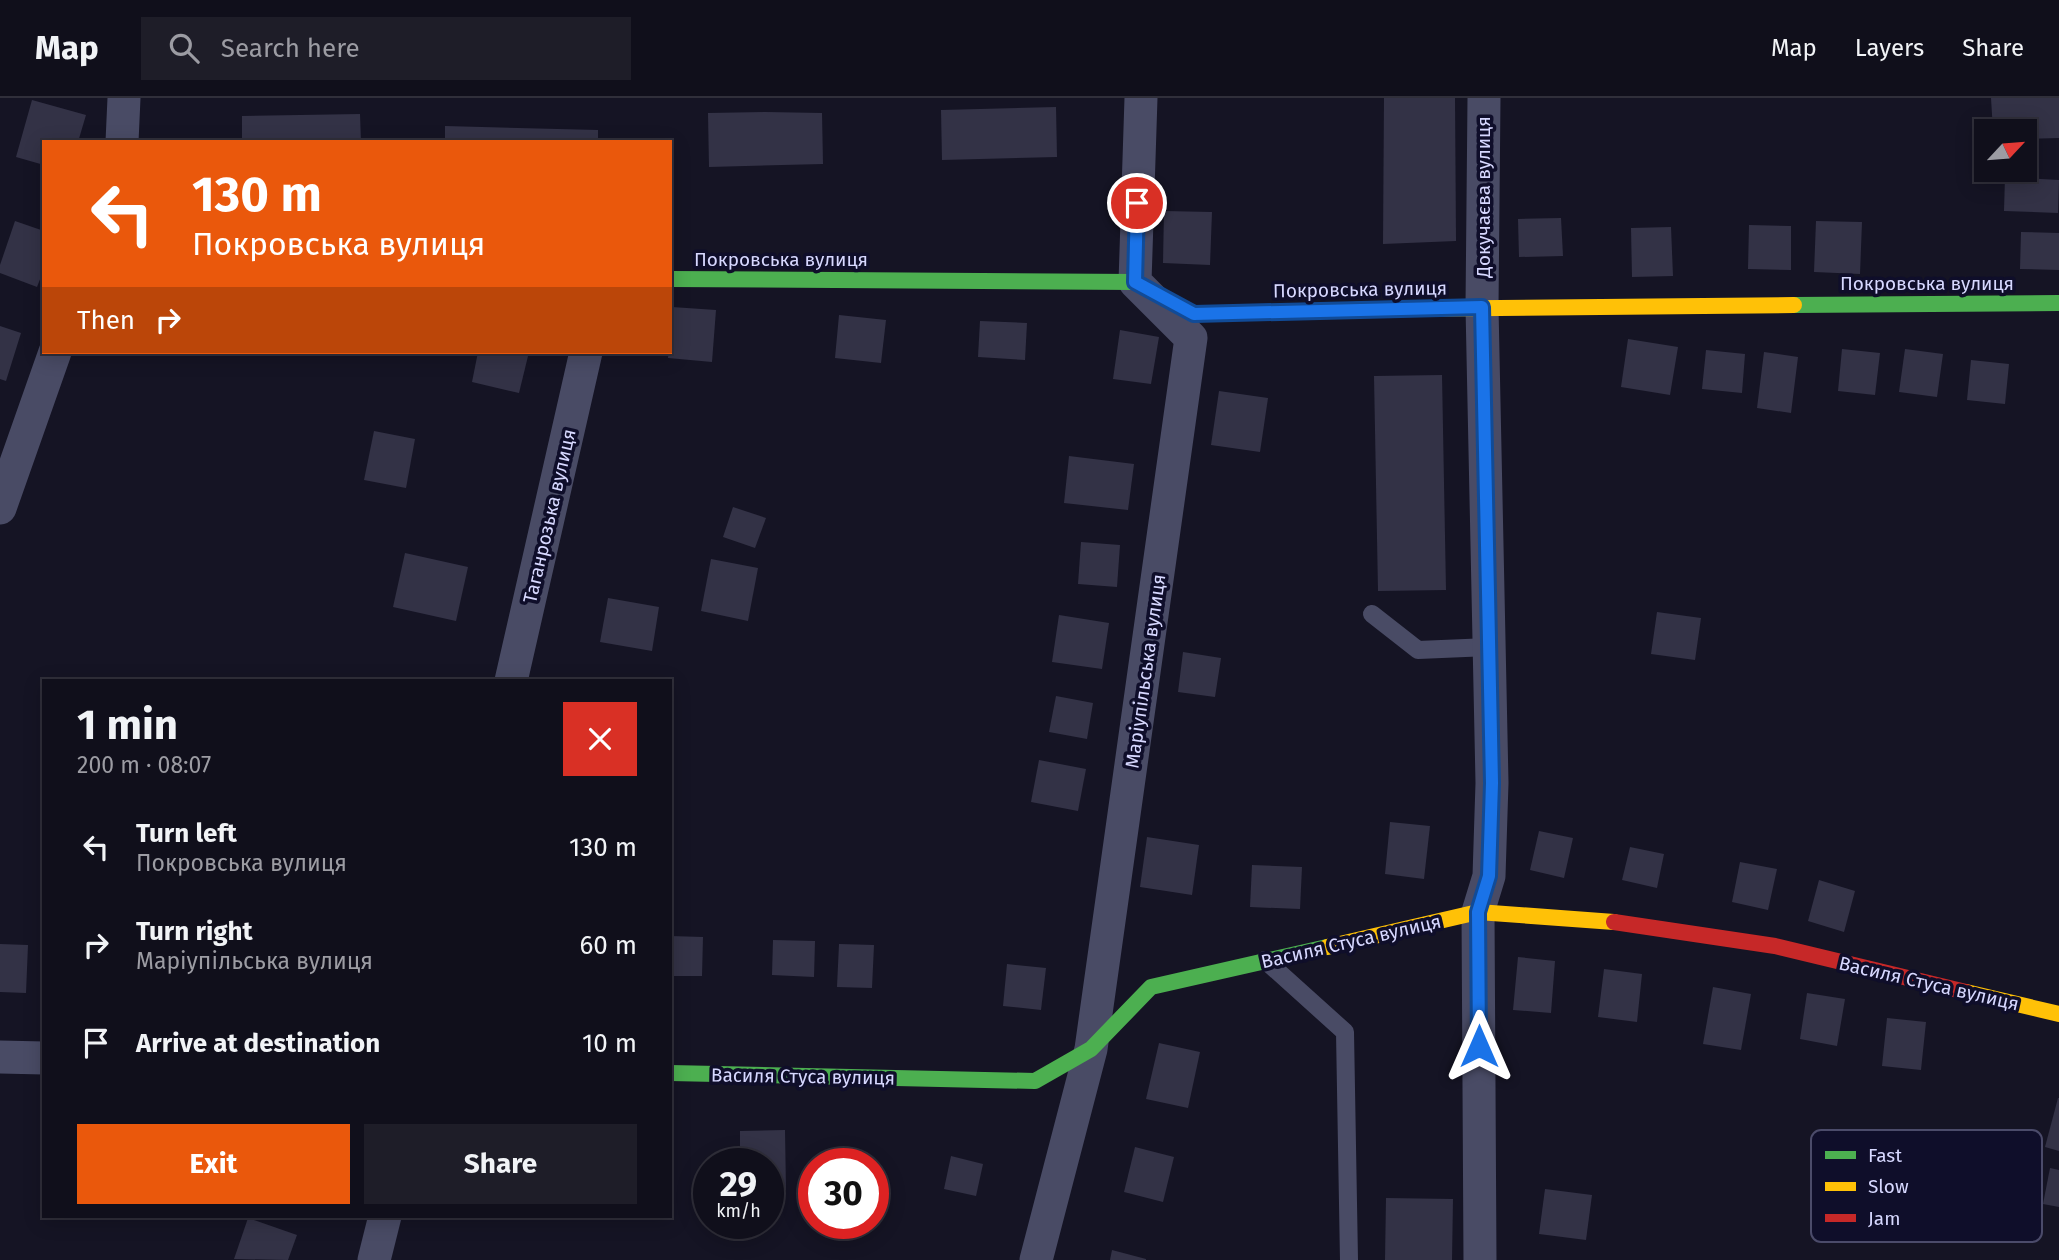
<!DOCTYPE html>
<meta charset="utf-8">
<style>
:root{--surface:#100f1b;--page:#1e1d28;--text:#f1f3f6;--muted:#9c9ca3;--line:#302f3a;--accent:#ea580c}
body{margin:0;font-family:"Fira Sans",sans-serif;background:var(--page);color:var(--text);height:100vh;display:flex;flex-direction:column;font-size:26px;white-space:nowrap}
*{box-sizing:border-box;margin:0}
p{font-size:23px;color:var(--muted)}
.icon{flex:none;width:38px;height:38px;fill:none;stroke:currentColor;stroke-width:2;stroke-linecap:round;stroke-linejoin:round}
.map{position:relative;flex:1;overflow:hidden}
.drawer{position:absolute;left:42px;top:581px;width:630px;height:539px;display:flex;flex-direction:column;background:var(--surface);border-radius:0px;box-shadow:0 4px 18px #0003,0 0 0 2px var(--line)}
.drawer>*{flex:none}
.top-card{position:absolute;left:42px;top:42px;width:630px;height:214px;border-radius:0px;box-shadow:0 4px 18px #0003,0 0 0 2px var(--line);background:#ea580c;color:#fff;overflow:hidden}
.needle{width:46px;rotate:64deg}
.controls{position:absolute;left:1974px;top:21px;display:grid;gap:14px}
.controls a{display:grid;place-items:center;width:63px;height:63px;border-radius:0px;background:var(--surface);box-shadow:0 4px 18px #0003,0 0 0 2px var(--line);font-size:35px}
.speed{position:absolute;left:693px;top:1050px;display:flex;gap:14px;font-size:35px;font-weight:700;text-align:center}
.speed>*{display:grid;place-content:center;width:91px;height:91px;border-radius:50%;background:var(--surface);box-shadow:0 4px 18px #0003,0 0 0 2px var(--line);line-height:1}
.speed small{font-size:18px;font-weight:400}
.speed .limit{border:10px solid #d22;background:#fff;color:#111}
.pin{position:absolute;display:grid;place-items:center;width:60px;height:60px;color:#fff;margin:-30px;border:4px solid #fff;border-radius:50%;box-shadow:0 2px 7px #0007}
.me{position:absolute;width:77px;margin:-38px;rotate:0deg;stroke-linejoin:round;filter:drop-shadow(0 0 5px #0008)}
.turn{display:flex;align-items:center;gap:24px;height:147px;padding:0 35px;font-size:32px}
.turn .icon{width:91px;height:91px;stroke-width:2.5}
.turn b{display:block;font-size:49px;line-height:60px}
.then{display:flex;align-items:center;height:66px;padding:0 35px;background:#0003;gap:14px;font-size:26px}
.round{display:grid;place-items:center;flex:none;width:74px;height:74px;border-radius:0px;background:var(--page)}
.summary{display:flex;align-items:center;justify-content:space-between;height:119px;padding:0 35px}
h1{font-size:42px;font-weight:700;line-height:52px}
.button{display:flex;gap:14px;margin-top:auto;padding:14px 35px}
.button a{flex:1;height:80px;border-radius:0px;background:var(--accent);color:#fff;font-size:28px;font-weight:700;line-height:80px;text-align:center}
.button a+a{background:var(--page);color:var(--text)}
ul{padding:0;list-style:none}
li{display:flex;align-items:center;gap:21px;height:98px;padding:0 35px}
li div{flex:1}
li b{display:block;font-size:26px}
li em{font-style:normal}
header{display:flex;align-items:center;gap:42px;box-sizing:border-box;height:98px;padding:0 35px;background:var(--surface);border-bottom:2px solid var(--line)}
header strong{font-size:33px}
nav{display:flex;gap:38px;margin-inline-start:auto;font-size:24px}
.search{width:490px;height:63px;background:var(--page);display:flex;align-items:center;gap:18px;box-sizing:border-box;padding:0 24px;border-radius:0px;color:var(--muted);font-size:26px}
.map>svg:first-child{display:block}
.building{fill:#333246}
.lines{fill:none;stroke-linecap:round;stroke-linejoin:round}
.lane{stroke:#494b65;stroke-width:18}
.street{stroke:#494b65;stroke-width:33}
.fast{stroke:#4caf50;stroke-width:16}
.slow{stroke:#ffc107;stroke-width:16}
.jam{stroke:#c62828;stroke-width:16}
.route-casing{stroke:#114b97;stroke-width:18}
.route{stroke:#1a73e8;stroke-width:12}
.labels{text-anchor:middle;stroke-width:7;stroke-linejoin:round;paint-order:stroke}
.street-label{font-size:19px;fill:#d7d8ff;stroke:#0f0e2a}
.key{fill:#0f0e2a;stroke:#4b4b6a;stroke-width:2}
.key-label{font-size:19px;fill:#d7d8ff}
</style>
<header>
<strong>Map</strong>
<div class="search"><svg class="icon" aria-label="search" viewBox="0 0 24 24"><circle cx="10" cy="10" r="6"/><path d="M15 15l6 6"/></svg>Search here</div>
<nav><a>Map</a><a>Layers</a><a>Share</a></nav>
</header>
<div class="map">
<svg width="2059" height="1162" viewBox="0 0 2059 1162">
<rect width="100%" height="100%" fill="#151424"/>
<g class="building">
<path d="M1384 0H1455L1456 143 1383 146Z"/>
<path d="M1991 0H2059V40L2025 41V33H1993Z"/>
<path d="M32 2 86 17 78 44H44V67L16 59Z"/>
<path d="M1056 9 1057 59 942 62 941 12Z"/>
<path d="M766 14 822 15 823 66 709 69 708 15Z"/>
<path d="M360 16 361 44H242V18Z"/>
<path d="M445 28 598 32V44H445Z"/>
<path d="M2005 79 2059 82 2058 115 2004 113Z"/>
<path d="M1164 113 1212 114 1210 167 1163 165Z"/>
<path d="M1561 120 1563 158 1519 159 1518 121Z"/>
<path d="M15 123 44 133V171L37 189 0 175V167Z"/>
<path d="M1816 123 1862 124 1860 176 1814 174Z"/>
<path d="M1749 127 1791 128V172L1748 171Z"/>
<path d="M1671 129 1673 178 1632 179 1631 130Z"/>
<path d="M2021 134 2059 135V172L2020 171Z"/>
<path d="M672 209 716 212 712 264 668 260Z"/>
<path d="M839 217 886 222 881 265 835 260Z"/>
<path d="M980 223 1027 225 1025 262 978 259Z"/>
<path d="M0 228 21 235 6 283 0 281Z"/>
<path d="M1120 232 1159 239 1151 286 1113 281Z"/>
<path d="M1628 241 1678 249 1670 297 1621 289Z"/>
<path d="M1842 251 1880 255 1875 297 1838 293Z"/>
<path d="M1905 251 1943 256 1937 299 1899 294Z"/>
<path d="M1706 252 1745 256 1742 295 1702 291Z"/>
<path d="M478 254H529L519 295 472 284Z"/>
<path d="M1764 254 1798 259 1791 315 1757 310Z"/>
<path d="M1971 262 2009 266 2005 306 1967 302Z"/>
<path d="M1442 277 1446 492 1378 493 1374 278Z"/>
<path d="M1219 293 1268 300 1260 354 1211 347Z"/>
<path d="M374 333 415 341 406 390 364 382Z"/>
<path d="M1069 358 1134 366 1128 412 1064 405Z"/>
<path d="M733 409 766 420 755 450 723 439Z"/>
<path d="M1081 444 1120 447 1117 489 1078 486Z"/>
<path d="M405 455 468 469 456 523 393 509Z"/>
<path d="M711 461 758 470 748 523 701 513Z"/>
<path d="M608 500 659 509 652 553 600 544Z"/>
<path d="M1657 514 1701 520 1695 562 1651 556Z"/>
<path d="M1059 517 1109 525 1102 571 1052 564Z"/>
<path d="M1183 554 1221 560 1215 599 1178 594Z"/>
<path d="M1056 598 1093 605 1087 641 1049 634Z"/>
<path d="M1039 662 1086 671 1078 713 1031 704Z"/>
<path d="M1390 724 1430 728 1424 781 1385 776Z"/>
<path d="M1539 733 1573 740 1564 780 1530 772Z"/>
<path d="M1147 739 1199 747 1192 797 1140 789Z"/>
<path d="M1630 749 1664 756 1657 790 1622 782Z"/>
<path d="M1740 764 1777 771 1768 812 1732 804Z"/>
<path d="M1252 767 1302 769 1300 811 1250 809Z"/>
<path d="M1819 782 1855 793 1844 834 1808 823Z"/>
<path d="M670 838 703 839 702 878H670Z"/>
<path d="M773 842 815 843 814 879 772 877Z"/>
<path d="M0 846 28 847 26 895 0 894Z"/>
<path d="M839 846 874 847 872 890 837 889Z"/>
<path d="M1518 859 1555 863 1551 915 1513 912Z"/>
<path d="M1007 866 1046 870 1041 912 1003 908Z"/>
<path d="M1604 871 1642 876 1637 924 1598 919Z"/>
<path d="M1713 889 1751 896 1741 952 1703 946Z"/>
<path d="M1807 895 1845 901 1837 948 1800 941Z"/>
<path d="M1887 920 1926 924 1921 972 1882 968Z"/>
<path d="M1159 945 1200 954 1188 1010 1146 1001Z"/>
<path d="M2058 1000H2059V1053L2045 1049Z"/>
<path d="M785 1032 786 1092H768V1066H740V1033Z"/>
<path d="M1135 1049 1174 1059 1163 1104 1124 1094Z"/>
<path d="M951 1058 983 1066 976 1098 944 1091Z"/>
<path d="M2050 1070 2059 1072V1109L2043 1106Z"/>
<path d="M1545 1091 1592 1097 1586 1142 1539 1136Z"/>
<path d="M1386 1100 1453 1101 1452 1162H1385Z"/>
<path d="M248 1120 297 1137 288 1162 234 1161Z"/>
<path d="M1112 1152 1146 1161V1162H1110Z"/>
</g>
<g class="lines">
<g class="lane">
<path d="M1372 516 1418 552 1489 549"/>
<path d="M1265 862 1345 934 1349 1162"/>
</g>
<g class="street">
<path d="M122 44 124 0"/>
<path d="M0 410 55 254"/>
<path d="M511 583 586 254"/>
<path d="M0 959 44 960"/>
<path d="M374 1162 385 1118"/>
<path d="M1036 1162 1091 951 1191 240 1135 184 1141 0"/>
<path d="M1480 1162 1478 814 1489 778 1492 685 1482 209 1484 0"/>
</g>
<g class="fast">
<path d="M670 181 1135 184 1194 216 1393 211"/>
<path d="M1794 207 2059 205"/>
<path d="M670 975 1035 983 1091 951 1151 889 1327 849"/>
</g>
<g class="slow">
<path d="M1393 211 1794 207"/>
<path d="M1327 849 1478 814 1614 824"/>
<path d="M1966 894 2059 916"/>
</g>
<path class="jam" d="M1614 824 1775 848 1966 894"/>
</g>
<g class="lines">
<g class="route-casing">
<path id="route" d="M1137 105 1135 184 1194 216 1482 209 1492 685 1489 778 1478 814 1479 948"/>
</g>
<use href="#route" class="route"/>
</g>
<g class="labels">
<g class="street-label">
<text transform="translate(1483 99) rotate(-90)" y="7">Докучаєва вулиця</text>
<text x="781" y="168">Покровська вулиця</text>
<text x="1927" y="192">Покровська вулиця</text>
<text transform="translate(1360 191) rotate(-1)" y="7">Покровська вулиця</text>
<text transform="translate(549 418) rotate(-77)" y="7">Таганрозька вулиця</text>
<text transform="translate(1145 573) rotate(-82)" y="7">Маріупільська вулиця</text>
<text transform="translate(1351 843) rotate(-13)" y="7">Василя Стуса вулиця</text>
<text transform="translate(1929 885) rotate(13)" y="7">Василя Стуса вулиця</text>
<text transform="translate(803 978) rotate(1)" y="7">Василя Стуса вулиця</text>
</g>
</g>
<rect x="1811" y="1032" width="231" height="112" rx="10" class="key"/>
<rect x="1825" y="1053" width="31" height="8" fill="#4caf50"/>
<rect x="1825" y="1084" width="31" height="9" fill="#ffc107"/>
<rect x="1825" y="1116" width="31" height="8" fill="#c62828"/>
<g class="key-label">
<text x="1868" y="1064">Fast</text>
<text x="1868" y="1095">Slow</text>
<text x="1868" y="1127">Jam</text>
</g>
</svg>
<div class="controls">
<a><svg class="needle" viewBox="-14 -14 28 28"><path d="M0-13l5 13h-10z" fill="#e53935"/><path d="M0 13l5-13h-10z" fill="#9c9ca3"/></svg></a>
</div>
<div class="speed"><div>29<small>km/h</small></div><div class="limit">30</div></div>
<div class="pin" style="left:1137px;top:105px;background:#d93025"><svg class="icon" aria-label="arrive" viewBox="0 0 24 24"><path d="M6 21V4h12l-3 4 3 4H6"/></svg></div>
<svg class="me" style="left:1479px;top:948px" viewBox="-20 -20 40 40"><path d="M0-17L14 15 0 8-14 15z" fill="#1a73e8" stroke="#fff" stroke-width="4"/></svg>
<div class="top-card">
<div class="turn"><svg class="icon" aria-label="left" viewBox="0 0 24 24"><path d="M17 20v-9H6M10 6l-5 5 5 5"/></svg><div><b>130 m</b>Покровська вулиця</div></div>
<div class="then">Then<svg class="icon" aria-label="right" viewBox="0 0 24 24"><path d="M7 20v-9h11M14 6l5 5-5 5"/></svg></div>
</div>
<section class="drawer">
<div class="summary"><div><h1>1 min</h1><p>200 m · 08:07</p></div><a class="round" style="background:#d93025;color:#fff"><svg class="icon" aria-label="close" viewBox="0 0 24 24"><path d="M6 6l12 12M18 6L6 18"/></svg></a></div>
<ul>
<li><svg class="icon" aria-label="left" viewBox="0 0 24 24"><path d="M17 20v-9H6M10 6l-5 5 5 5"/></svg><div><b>Turn left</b><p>Покровська вулиця</p></div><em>130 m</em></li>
<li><svg class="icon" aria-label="right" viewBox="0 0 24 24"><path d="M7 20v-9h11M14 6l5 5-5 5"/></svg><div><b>Turn right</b><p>Маріупільська вулиця</p></div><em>60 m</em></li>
<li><svg class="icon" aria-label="arrive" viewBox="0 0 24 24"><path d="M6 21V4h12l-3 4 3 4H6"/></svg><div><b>Arrive at destination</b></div><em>10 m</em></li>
</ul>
<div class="button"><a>Exit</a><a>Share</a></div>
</section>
</div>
